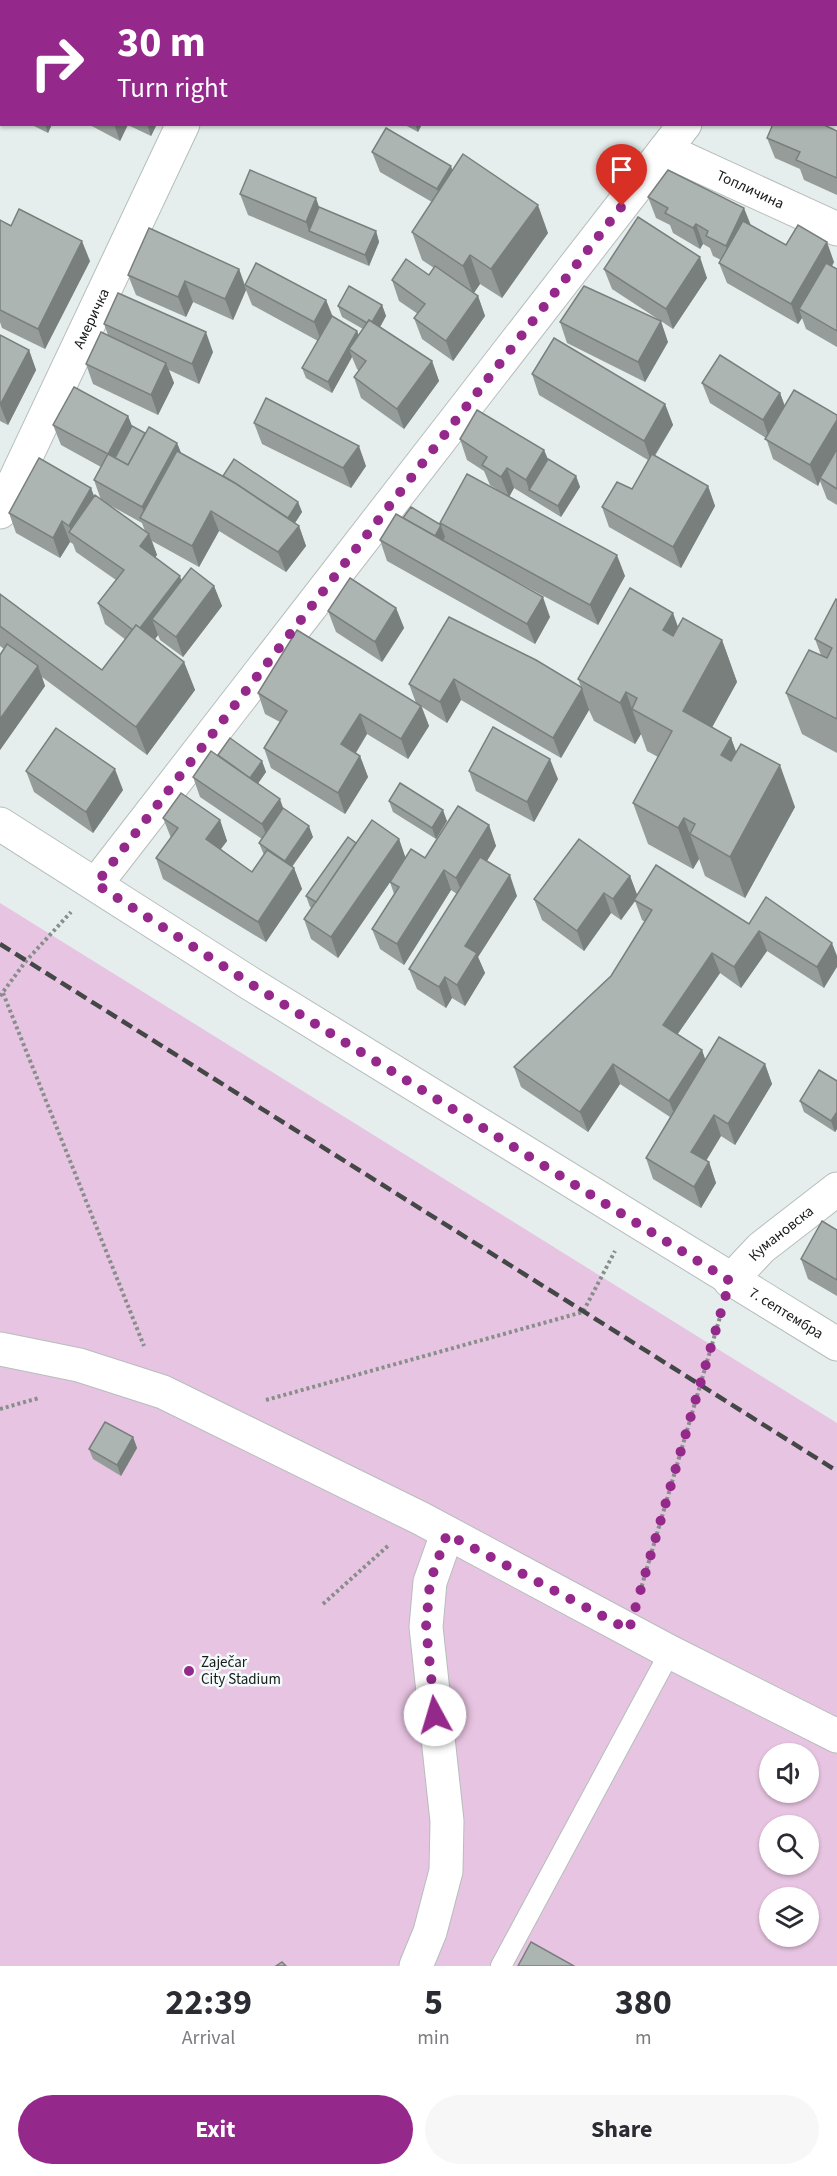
<!DOCTYPE html>
<meta charset="utf-8">
<style>
:root{--surface:#fff;--page:#f7f7f7;--text:#2b2b33;--muted:#7c7c81;--accent:#95298b}
body{margin:0;font-family:"Source Sans 3",sans-serif;background:var(--page);color:var(--text);height:100vh;display:flex;flex-direction:column;font-size:22px;white-space:nowrap}
*{box-sizing:border-box;margin:0}
p{font-size:20px;color:var(--muted)}
.icon{flex:none;width:33px;height:33px;fill:none;stroke:currentColor;stroke-width:2;stroke-linecap:round;stroke-linejoin:round}
.map{position:relative;height:1966px;overflow:hidden}
.side{display:flex;flex-direction:column;background:var(--surface);flex:1}
.side>*{flex:none}
.banner{position:absolute;left:0px;top:0px;width:837px;height:126px;box-shadow:0 2px 4px #0004;background:#95298b;color:#fff;overflow:hidden}
.fabs{position:absolute;left:759px;top:1743px;display:grid;gap:12px}
.fabs a{display:grid;place-items:center;width:60px;height:60px;border-radius:50%;background:var(--surface);box-shadow:0 2px 4px #0004;font-size:30px}
.pin{position:absolute;display:grid;place-items:center;width:51px;height:51px;color:#fff;margin:-62px -26px;border-radius:50% 50% 50% 0;rotate:-45deg;box-shadow:0 0 6px #0007}
.pin .icon{rotate:45deg}
.me{position:absolute;width:66px;margin:-33px;rotate:354deg;stroke-linejoin:round;filter:drop-shadow(0 0 4px #0008)}
.turn{display:flex;align-items:center;gap:21px;height:126px;padding:0 18px;font-size:27px}
.turn .icon{width:78px;height:78px;stroke-width:2.5}
.turn b{display:block;font-size:42px;line-height:51px}
.eta{display:flex;justify-content:space-evenly;align-items:center;height:102px;text-align:center}
.eta b{font-size:36px;font-weight:700;line-height:42px}
.primary-button{display:flex;gap:12px;margin-top:auto;padding:12px 18px}
.primary-button a{flex:1;height:69px;border-radius:36px;background:var(--accent);color:#fff;font-size:24px;font-weight:700;line-height:69px;text-align:center}
.primary-button a+a{background:var(--page);color:var(--text)}
.map>svg:first-child{display:block}
.green{fill:#e7c4e1;fill-rule:evenodd}
.lines{fill:none;stroke-linecap:round;stroke-linejoin:round}
.service-casing{stroke:#b6bebc;stroke-width:22}
.minor-casing{stroke:#b6bebc;stroke-width:35}
.primary-casing{stroke:#b6bebc;stroke-width:35}
.path{stroke:#888e8c;stroke-width:4;stroke-dasharray:3 3;stroke-linecap:butt}
.service{stroke:#fff;stroke-width:20}
.minor{stroke:#fff;stroke-width:33}
.primary{stroke:#fff;stroke-width:33}
.rail{stroke:#434746;stroke-width:4.5;stroke-dasharray:12 6;stroke-linecap:butt}
.wall{fill:#959c9a;fill-rule:evenodd}
.shaded-wall{fill:#797f7d}
.building{fill:#adb5b3;stroke:#797f7d;stroke-width:1.5}
.route{stroke:#95298b;stroke-width:10;stroke-dasharray:0 18}
.poi-dot{fill:#95298b;stroke:#f2fbf9;stroke-width:2}
.labels{text-anchor:middle;stroke-width:5;stroke-linejoin:round;paint-order:stroke}
.street-label{font-size:15px;fill:#171a19;stroke:#f2fbf9}
.poi-label{font-size:15px;fill:#171a19;stroke:#f2fbf9;text-anchor:start}
</style>
<div class="map">
<svg width="837" height="1966" viewBox="0 0 837 1966">
<rect width="100%" height="100%" fill="#e5eeec"/>
<path class="green" d="M0 903 837 1423V1966H0ZM770 1754H808V1792H770ZM770 1826H808V1864H770ZM770 1898H808V1936H770Z"/>
<g class="lines">
<g class="service-casing">
<path id="service" d="M501 1966 670 1652"/>
</g>
<g class="minor-casing">
<g id="minor">
<path d="M241 2 242 0"/>
<path d="M779 2 780 0"/>
<path id="s1" d="M665 150 837 229"/>
<path id="s2" d="M0 512 183 124"/>
<path d="M96 884 685 124"/>
<path id="s3" d="M730 1281 761 1248 837 1189"/>
<path d="M0 1349 79 1365 163 1392 420 1518 670 1652 837 1736"/>
<path d="M416 1966 430 1932 446 1871 447 1821 426 1627 430 1582 447 1534"/>
</g>
</g>
<g class="primary-casing">
<g id="primary">
<path id="s4" d="M0 824 251 984 837 1344"/>
</g>
</g>
<g class="path">
<path d="M3 993 144 1346"/>
<path d="M0 996 26 961 71 912"/>
<path d="M266 1400 583 1312 615 1251"/>
<path d="M0 1409 39 1398"/>
<path d="M640 1592 720 1317"/>
<path d="M323 1604 390 1544"/>
</g>
<use href="#service" class="service"/>
<use href="#minor" class="minor"/>
<use href="#primary" class="primary"/>
<path class="rail" d="M0 944 837 1471"/>
</g>
<g class="wall">
<path d="M824 0H837V15L836 14V2H825Z"/>
<path d="M0 10H2V111L0 110Z"/>
<path d="M30 124H52L48 133Z"/>
<path d="M88 124H157L151 136 128 125 120 141Z"/>
<path d="M403 124H422L418 132Z"/>
<path d="M837 131V195L804 180 800 169 775 158 767 138Z"/>
<path d="M372 152 452 170 548 233 502 298 480 284 474 293 478 296 485 316 453 361 422 339 414 318 418 314 399 301 392 280 429 275 434 268 422 260 412 232 432 202 380 172Z"/>
<path d="M240 194 376 231 379 242 369 266 248 215Z"/>
<path d="M648 197 751 225 786 245 834 262 832 266 837 269V347L806 329 802 318 798 324 727 283 719 263 721 260 713 256 710 248 703 244 700 249 673 233 670 225 656 218Z"/>
<path d="M0 220 90 261 45 349 2 328 0 322Z"/>
<path d="M239 269 245 285 326 300 333 317 357 331 358 335 363 329 342 317 338 306 382 305 386 316 380 327 432 361 439 381 404 429 361 398 354 377 359 371 357 369 352 357 332 393 306 378 302 368 318 341 252 305 246 290 233 320 193 302 186 317 136 295 128 275Z"/>
<path d="M604 269 707 278 673 329 612 289Z"/>
<path d="M560 322 668 342 645 382 567 343Z"/>
<path d="M104 324 213 352 199 384 169 370 174 383 158 415 93 384 86 364 108 335Z"/>
<path d="M0 335 29 350 36 370 8 425 0 421Z"/>
<path d="M532 374 665 404 673 425 655 456 708 486 715 506 681 568 609 527 602 507 632 489 648 460 539 395Z"/>
<path d="M702 383 780 393 785 406 837 415V505L827 499 820 481 818 486 773 459 766 438 710 403Z"/>
<path d="M128 416 132 426 145 433 177 443 181 453 223 476 298 502 302 512 295 523 299 526 306 546 286 572 219 531 199 567 152 541 157 555 155 557 181 581 214 586 222 606 183 657 160 640 158 635 155 639 184 662 195 690 147 755 42 677 45 686 0 750V655L4 649 0 646V594L102 670 126 640 105 624 98 603 116 580 76 552 73 544 70 542 60 558 16 533 9 513 91 488 94 496 101 500 94 480 101 467 61 445 53 425ZM106 503 142 523 145 531Z"/>
<path d="M254 423 366 466 351 488 262 444Z"/>
<path d="M460 439 544 450 548 459 576 476 580 487 561 517 514 488 509 497 625 576 598 625 497 571 550 617 535 644 387 561 380 540 403 518 440 525V523L507 496 490 485 484 471 467 460Z"/>
<path d="M837 600V753L802 734 786 693 821 655 815 639Z"/>
<path d="M396 608 404 628 382 662 336 632 328 611Z"/>
<path d="M449 617 581 687 578 679 678 627 722 640 737 682 712 727 731 738 736 752 795 807 745 898 705 876 699 859 693 869 648 844 633 803 658 757 647 751 641 734 635 744 594 721 589 710 561 758 461 700 447 723 422 707 429 726 408 759 367 734 356 753 360 756 368 777 345 814 271 768 264 748 280 722 265 714 258 693 416 703 409 684Z"/>
<path d="M218 755 262 761 266 772 258 783 313 837 292 867 294 868 302 889 266 942 163 879 156 858 171 838 163 818 220 820 227 841 221 849 252 872 264 855 259 843 262 839 200 797 193 777Z"/>
<path d="M26 771 123 790 93 833 34 792Z"/>
<path d="M469 771 558 779 534 822 476 791Z"/>
<path d="M389 801 447 821 436 839 393 812Z"/>
<path d="M489 825 496 846 487 861 517 896 478 957 485 973 465 1006 452 998 446 1008 417 989 409 969 457 894 451 890 404 965 380 949 372 929 394 894 390 882 338 958 311 939 304 919 312 908 310 907 306 896 356 843 399 839 405 857 425 858Z"/>
<path d="M630 876 637 895 749 924 832 943 824 988 767 951 741 988 720 973 677 1035 702 1050 705 1059 765 1064 772 1084 735 1145 721 1136 706 1161 709 1162 716 1183 701 1208 653 1179 646 1158 670 1117 620 1084 588 1132 521 1087 514 1067 611 976 645 922 642 920 635 901 621 920 611 913 584 951 542 920 534 899Z"/>
<path d="M837 1081V1129L835 1132 804 1112 800 1101Z"/>
<path d="M837 1230V1296L808 1279 801 1259Z"/>
<path d="M133 1437 137 1448 121 1476 93 1459 89 1449Z"/>
</g>
<g class="shaded-wall">
<rect x="100" y="0" width="15" height="2"/>
<path d="M189 0H208L209 2H188Z"/>
<path d="M837 76V108L836 110V79Z"/>
<path d="M45 124H52L48 133Z"/>
<path d="M114 124H128L120 141Z"/>
<path d="M147 124H157L151 136Z"/>
<path d="M415 124H422L418 132Z"/>
<path d="M451 166 458 187 445 210 437 189Z"/>
<path d="M316 198 323 218 309 231 306 222Z"/>
<path d="M538 205 548 233 502 298 491 269Z"/>
<path d="M744 208 752 228 733 267 726 246Z"/>
<path d="M696 224 703 244 700 249 693 228Z"/>
<path d="M376 231 379 242 369 266 365 255Z"/>
<path d="M82 241 90 261 45 349 38 329Z"/>
<path d="M827 242 834 262 805 313 799 309 802 318 798 324 791 304Z"/>
<path d="M470 255 480 284 473 294 463 266Z"/>
<path d="M700 257 707 278 673 329 666 309Z"/>
<path d="M239 269 246 290 233 320 225 299Z"/>
<path d="M185 281 193 302 186 317 178 297Z"/>
<path d="M478 296 485 316 453 361 446 341Z"/>
<path d="M326 300 334 321 322 343 314 322Z"/>
<path d="M382 305 386 316 375 336 371 325Z"/>
<path d="M661 321 668 342 645 382 638 362Z"/>
<path d="M357 331 361 341 349 349 352 357 332 393 328 382Z"/>
<path d="M206 332 213 352 199 384 192 364Z"/>
<path d="M29 350 36 370 8 425 0 405Z"/>
<path d="M432 361 439 381 404 429 397 409Z"/>
<path d="M166 363 174 383 158 415 151 395Z"/>
<path d="M780 393 787 413 770 441 763 420Z"/>
<path d="M665 404 673 425 651 461 644 441Z"/>
<path d="M128 416 136 436 111 464 108 454Z"/>
<path d="M837 420V453L820 478V481L818 486 810 465Z"/>
<path d="M177 443 185 463 148 523 142 507Z"/>
<path d="M359 446 366 466 351 488 343 468Z"/>
<path d="M544 450 552 470 529 490 526 480Z"/>
<path d="M507 468 514 488 509 497 501 477Z"/>
<path d="M576 476 580 487 561 517 558 506Z"/>
<path d="M708 486 715 506 681 568 673 547Z"/>
<path d="M91 488 98 508 73 535 69 526Z"/>
<path d="M298 502 302 512 291 529 287 519Z"/>
<path d="M211 511 219 531 199 567 192 546Z"/>
<path d="M62 521 70 542 60 558 53 538Z"/>
<path d="M299 526 306 546 286 572 278 552Z"/>
<path d="M441 526 445 537 436 552 432 541Z"/>
<path d="M149 534 157 555 148 567 140 546Z"/>
<path d="M617 555 625 576 598 625 590 605Z"/>
<path d="M180 576 187 597 152 619 158 635 144 654 136 633Z"/>
<path d="M214 586 222 606 183 657 176 637Z"/>
<path d="M543 597 550 617 535 644 527 624Z"/>
<path d="M396 608 404 628 382 662 375 642Z"/>
<path d="M673 613 688 654 663 630Z"/>
<path d="M722 640 737 682 698 753 683 711Z"/>
<path d="M184 662 195 690 147 755 136 727Z"/>
<path d="M38 666 45 686 0 750V719Z"/>
<path d="M454 679 461 700 447 723 440 702Z"/>
<path d="M582 689 589 710 561 758 553 738Z"/>
<path d="M626 692 641 734 635 744 620 703Z"/>
<path d="M421 706 429 726 408 759 401 739Z"/>
<path d="M360 714 367 734 348 765 341 744Z"/>
<path d="M731 738 746 779 721 755Z"/>
<path d="M360 756 368 777 345 814 338 793Z"/>
<path d="M550 759 558 779 534 822 527 802Z"/>
<path d="M262 761 266 772 251 794 247 783Z"/>
<path d="M780 765 795 807 745 898 730 857Z"/>
<path d="M115 769 123 790 93 833 86 812Z"/>
<path d="M280 799 287 819 270 845 262 824Z"/>
<path d="M443 810 447 821 436 839 432 828Z"/>
<path d="M684 818 699 859 693 869 678 828Z"/>
<path d="M220 820 227 841 213 859 206 839Z"/>
<path d="M489 825 496 846 464 898 456 878Z"/>
<path d="M309 826 313 837 288 872 285 861Z"/>
<path d="M399 839 406 859 338 958 331 937Z"/>
<path d="M294 868 302 889 266 942 258 922Z"/>
<path d="M444 870 451 890 404 965 397 944Z"/>
<path d="M510 875 517 896 478 957 485 973 465 1006 457 985 465 946Z"/>
<path d="M630 876 638 897 621 920 613 899Z"/>
<path d="M604 893 611 913 584 951 577 931Z"/>
<path d="M759 931 767 951 741 988 734 967Z"/>
<path d="M832 943 837 956V967L824 988 817 967Z"/>
<path d="M712 953 720 973 670 1045 663 1025Z"/>
<path d="M445 977 452 998 446 1008 439 987Z"/>
<path d="M702 1050 709 1071 677 1121 669 1101Z"/>
<path d="M613 1064 620 1084 588 1132 580 1112Z"/>
<path d="M765 1064 772 1084 735 1145 728 1124Z"/>
<path d="M837 1112V1129L835 1132 831 1121Z"/>
<path d="M714 1115 721 1136 699 1172 691 1152Z"/>
<path d="M709 1162 716 1183 701 1208 694 1187Z"/>
<path d="M133 1437 137 1448 121 1476 117 1465Z"/>
</g>
<g class="building">
<path d="M48 0H100V2H47Z"/>
<path d="M115 0H189L188 2H114Z"/>
<path d="M257 0H275L278 2H257Z"/>
<path d="M403 0H425L428 2H402Z"/>
<path d="M503 0H541V2H502Z"/>
<path d="M605 0H682L681 2H604Z"/>
<path d="M827 0H837V7L836 6V2H829Z"/>
<rect x="0" y="10" width="2" height="84"/>
<path d="M836 60 837 61V76L836 79Z"/>
<path d="M773 124H822L837 131V178L796 160 800 152 767 138Z"/>
<path d="M386 128 451 166 437 189 372 152Z"/>
<path d="M463 154 538 205 491 269 470 255 463 266 412 232Z"/>
<path d="M250 170 316 198 306 222 240 194Z"/>
<path d="M668 170 744 208 726 246 706 236 708 231 696 224 693 228 665 213 668 208 648 197Z"/>
<path d="M319 207 376 231 365 255 309 231Z"/>
<path d="M19 209 82 241 38 329 0 310V220L11 226Z"/>
<path d="M638 217 700 257 666 309 604 269Z"/>
<path d="M743 221 786 245 798 225 827 242 791 304 719 263Z"/>
<path d="M149 228 239 269 225 299 185 281 178 297 128 275Z"/>
<path d="M406 259 429 275 435 266 478 296 446 341 414 318 425 304 392 280Z"/>
<path d="M256 263 326 300 314 322 245 285Z"/>
<path d="M826 263 837 269V331L799 309Z"/>
<path d="M349 286 382 305 372 322 369 320 367 323 338 306Z"/>
<path d="M584 286 661 321 638 362 560 322Z"/>
<path d="M118 293 206 332 192 364 104 324Z"/>
<path d="M332 316 357 331 328 382 302 368Z"/>
<path d="M369 320 432 361 397 409 354 377 366 361 349 349Z"/>
<path d="M101 332 166 363 151 395 86 364Z"/>
<path d="M0 335 29 350 0 405Z"/>
<path d="M554 338 665 404 644 441 532 374Z"/>
<path d="M720 355 780 393 763 420 702 383Z"/>
<path d="M74 387 128 416 108 454 53 425Z"/>
<path d="M794 390 837 415V420L810 465 765 439Z"/>
<path d="M266 398 359 446 343 468 254 423Z"/>
<path d="M477 410 544 450 526 480 507 468 501 477 482 465 487 457 460 439Z"/>
<path d="M132 426 145 433 128 465 115 458Z"/>
<path d="M149 427 177 443 142 507 94 480 108 454 128 465Z"/>
<path d="M837 449V489L820 478Z"/>
<path d="M177 451 235 483 299 526 278 552 211 511 192 546 140 518Z"/>
<path d="M652 454 708 486 673 547 602 507 617 482 632 489Z"/>
<path d="M39 458 91 488 69 526 62 521 53 538 9 513Z"/>
<path d="M234 459 298 502 288 518 235 483 223 476Z"/>
<path d="M548 459 576 476 558 506 529 490Z"/>
<path d="M467 474 617 555 590 605 440 523Z"/>
<path d="M95 495 149 534 140 546 180 576 140 628 136 625 133 630 98 603 124 570 69 532Z"/>
<path d="M411 507 441 525 435 536 403 518Z"/>
<path d="M396 514 543 597 527 624 380 540Z"/>
<path d="M191 568 214 586 176 637 152 619Z"/>
<path d="M350 578 396 608 375 642 328 611Z"/>
<path d="M630 588 673 613 663 630 673 636 683 618 722 640 683 711 731 738 721 755 731 761 741 744 780 765 730 857 690 834 695 824 684 818 678 828 633 803 672 731 632 709 637 698 626 692 620 703 578 679Z"/>
<path d="M0 594 102 670 136 625 184 662 136 727 0 626Z"/>
<path d="M836 599 837 600V719L786 693 809 650 827 658 832 648 815 639Z"/>
<path d="M449 617 536 660 581 687 582 689 553 738 454 679 440 702 409 684Z"/>
<path d="M297 630 421 706 401 739 360 714 341 744 360 756 338 793 264 748 287 711 258 693Z"/>
<path d="M7 644 38 666 0 719V655Z"/>
<path d="M493 727 550 759 527 802 469 771Z"/>
<path d="M56 728 115 769 86 812 26 771Z"/>
<path d="M230 738 262 761 250 778 218 755Z"/>
<path d="M211 751 280 799 262 824 193 777Z"/>
<path d="M400 783 443 810 432 828 389 801Z"/>
<path d="M181 793 220 820 206 839 252 872 267 850 294 868 258 922 156 858 178 828 163 818Z"/>
<path d="M458 806 489 825 456 878 444 870 397 944 372 929 399 887 390 882 411 849 425 858Z"/>
<path d="M283 808 309 826 285 861 259 843Z"/>
<path d="M372 820 399 839 331 937 304 919Z"/>
<path d="M348 837 356 843 316 902 306 896Z"/>
<path d="M579 839 630 876 613 899 604 893 577 931 534 899Z"/>
<path d="M480 857 510 875 465 946 477 953 457 985 445 977 439 987 409 969Z"/>
<path d="M656 865 749 924 766 897 832 943 817 967 759 931 734 967 712 953 663 1025 702 1050 669 1101 613 1064 580 1112 514 1067 611 976 652 910 634 900Z"/>
<path d="M719 1037 765 1064 728 1124 714 1115 691 1152 709 1162 694 1187 646 1158Z"/>
<path d="M819 1070 837 1081V1112L831 1121 800 1101Z"/>
<path d="M822 1221 837 1230V1280L801 1259Z"/>
<path d="M105 1422 133 1437 117 1465 89 1449Z"/>
<path d="M531 1942 574 1966H518Z"/>
<path d="M282 1962 286 1966H276Z"/>
</g>
<g class="lines">
<path class="route" d="M435 1715 426 1627 430 1582 447 1534 629 1630 730 1281 251 984 96 884 622 206"/>
</g>
<circle class="poi-dot" cx="189" cy="1671" r="6"/>
<g class="labels">
<g class="street-label">
<text dy="5" stroke="none"><textPath href="#s1" startOffset="94">Топличина</textPath></text>
<text dy="5" stroke="none"><textPath href="#s2" startOffset="214">Америчка</textPath></text>
<text dy="5" stroke="none"><textPath href="#s3" startOffset="70">Кумановска</textPath></text>
<text dy="5" stroke="none"><textPath href="#s4" startOffset="926">7. септембра</textPath></text>
</g>
<g class="poi-label">
<text x="201" y="1667">Zaječar<tspan x="201" dy="17">City Stadium</tspan></text>
</g>
</g>
</svg>
<div class="fabs">
<a><svg class="icon" aria-label="sound" viewBox="0 0 24 24"><path d="M4 9h4l5-4v14l-5-4H4zM17 9q2 3 0 6"/></svg></a>
<a><svg class="icon" aria-label="search" viewBox="0 0 24 24"><circle cx="10" cy="10" r="6"/><path d="M15 15l6 6"/></svg></a>
<a><svg class="icon" aria-label="layers" viewBox="0 0 24 24"><path d="M12 4l9 5-9 5-9-5zM3 14l9 5 9-5"/></svg></a>
</div>
<div class="pin" style="left:622px;top:206px;background:#d93025"><svg class="icon" aria-label="arrive" viewBox="0 0 24 24"><path d="M6 21V4h12l-3 4 3 4H6"/></svg></div>
<svg class="me" style="left:435px;top:1715px" viewBox="-20 -20 40 40"><circle r="19" fill="#fff"/><path d="M0-13L10 11 0 6-10 11z" fill="#95298b"/></svg>
<div class="banner">
<div class="turn"><svg class="icon" aria-label="right" viewBox="0 0 24 24"><path d="M7 20v-9h11M14 6l5 5-5 5"/></svg><div><b>30 m</b>Turn right</div></div>
</div>
</div>
<section class="side">
<div class="eta">
<div><b>22:39</b><p>Arrival</p></div>
<div><b>5</b><p>min</p></div>
<div><b>380</b><p>m</p></div>
</div>
<div class="primary-button"><a>Exit</a><a>Share</a></div>
</section>
